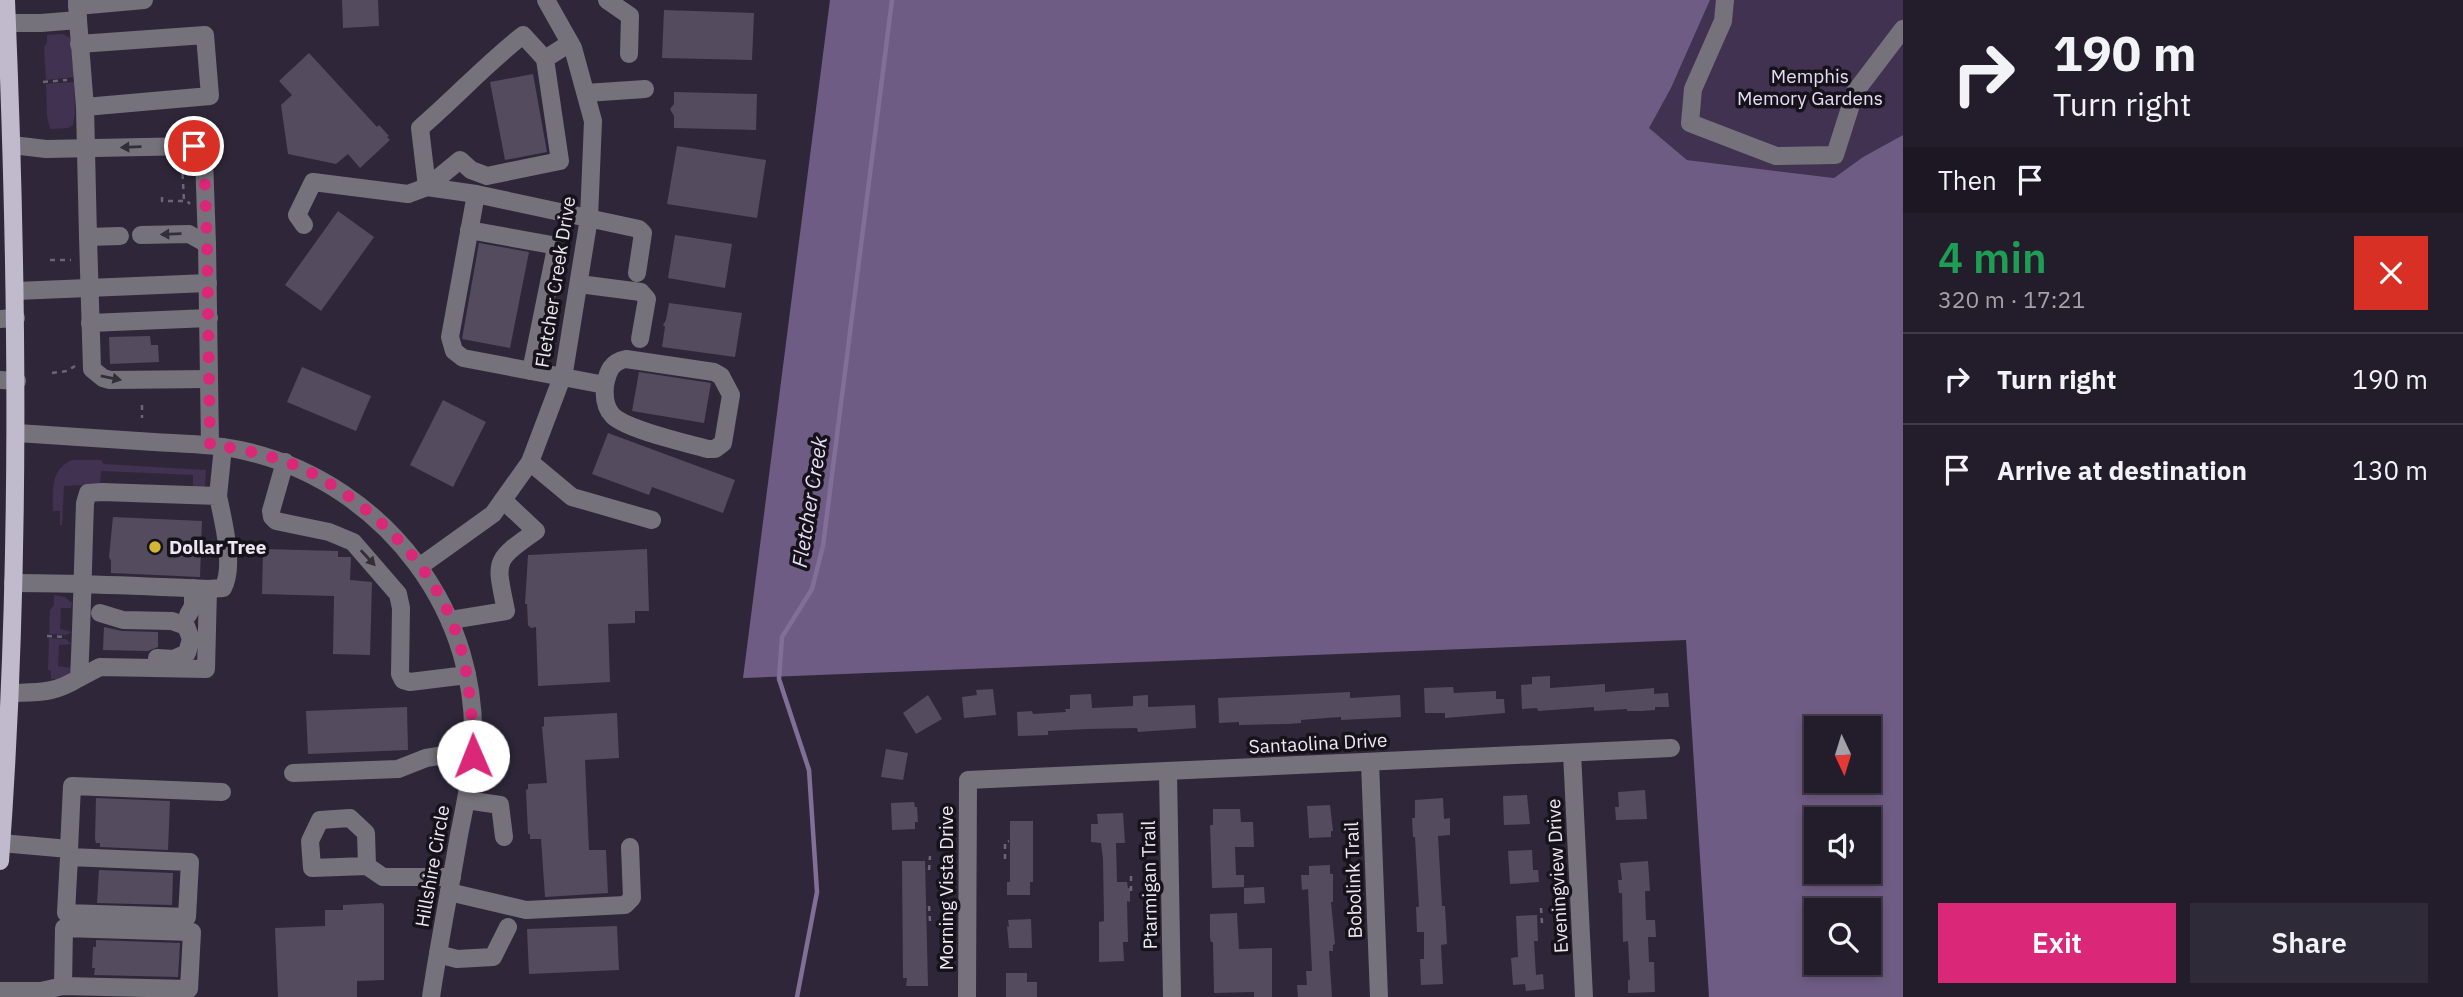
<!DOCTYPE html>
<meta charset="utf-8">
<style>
:root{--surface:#231d2b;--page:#2f2a37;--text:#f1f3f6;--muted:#a3a2a9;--line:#403b47;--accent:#db2777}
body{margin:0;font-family:"IBM Plex Sans",sans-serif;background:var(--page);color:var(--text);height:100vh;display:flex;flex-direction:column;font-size:26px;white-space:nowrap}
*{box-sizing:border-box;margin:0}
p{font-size:23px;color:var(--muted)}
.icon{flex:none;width:38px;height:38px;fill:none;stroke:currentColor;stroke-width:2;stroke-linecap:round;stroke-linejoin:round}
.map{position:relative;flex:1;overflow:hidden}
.panel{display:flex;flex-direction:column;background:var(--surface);width:560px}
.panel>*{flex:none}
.hud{background:#231d2b;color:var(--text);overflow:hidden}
.needle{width:46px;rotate:176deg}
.buttons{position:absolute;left:1804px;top:716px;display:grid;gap:14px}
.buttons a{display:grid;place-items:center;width:77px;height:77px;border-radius:0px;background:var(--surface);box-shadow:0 4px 10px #0003,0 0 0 2px var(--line);font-size:35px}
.pin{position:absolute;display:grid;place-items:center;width:60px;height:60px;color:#fff;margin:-30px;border:4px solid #fff;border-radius:50%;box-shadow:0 2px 7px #0007}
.me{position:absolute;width:77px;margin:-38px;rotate:359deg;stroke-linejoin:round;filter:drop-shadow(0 0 5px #0008)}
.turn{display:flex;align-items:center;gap:24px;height:147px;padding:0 35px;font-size:32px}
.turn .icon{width:91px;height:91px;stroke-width:2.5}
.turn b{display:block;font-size:49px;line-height:60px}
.then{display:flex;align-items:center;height:66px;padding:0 35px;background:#0003;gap:14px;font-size:26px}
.round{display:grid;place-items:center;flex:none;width:74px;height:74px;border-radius:0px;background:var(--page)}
.summary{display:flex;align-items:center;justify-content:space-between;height:119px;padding:0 35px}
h1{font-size:42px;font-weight:600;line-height:52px;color:#1e9e55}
.primary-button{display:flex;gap:14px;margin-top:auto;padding:14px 35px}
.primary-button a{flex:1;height:80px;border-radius:0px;background:var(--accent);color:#fff;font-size:28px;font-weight:600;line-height:80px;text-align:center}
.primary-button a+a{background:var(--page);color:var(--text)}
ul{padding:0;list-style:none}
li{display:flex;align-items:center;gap:21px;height:91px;padding:0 35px;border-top:2px solid var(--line)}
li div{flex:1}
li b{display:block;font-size:26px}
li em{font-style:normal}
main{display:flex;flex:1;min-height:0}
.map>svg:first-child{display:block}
.green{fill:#413251}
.forest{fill:#6f5c84;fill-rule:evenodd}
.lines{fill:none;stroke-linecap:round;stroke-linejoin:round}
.stream{stroke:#826f98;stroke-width:4.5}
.building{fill:#544b5e}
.path{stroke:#6c6575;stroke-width:2.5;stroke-dasharray:5 5;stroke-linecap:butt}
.minor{stroke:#76727b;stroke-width:18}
.major{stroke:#c1b9cc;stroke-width:18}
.oneway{fill:#332f37}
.route{stroke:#db2777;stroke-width:12;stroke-dasharray:0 21.6}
.poi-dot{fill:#d4b635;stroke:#16121a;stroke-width:2.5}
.labels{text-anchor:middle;stroke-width:7;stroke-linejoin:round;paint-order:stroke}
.park-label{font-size:19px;fill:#e7dbf6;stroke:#16121a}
.street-label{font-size:19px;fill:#ece7f2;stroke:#16121a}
.poi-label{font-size:19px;font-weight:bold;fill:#ece7f2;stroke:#16121a;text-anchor:start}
.water-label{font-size:21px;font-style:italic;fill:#e7dcf6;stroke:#16121a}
</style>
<main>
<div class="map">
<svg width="1903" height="997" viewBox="0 0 1903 997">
<rect width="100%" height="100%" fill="#2f2739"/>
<g class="green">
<path d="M1710 0H1903V135L1863 157 1834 178 1687 160 1648 128 1671 88Z"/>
<path d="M63 34 70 38 74 77 46 80 44 47 47 43V35Z"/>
<path d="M74 82 75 113 73 125 68 128 50 129 47 116 46 84Z"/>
<path d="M72 460H101L104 464 206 470 205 486 203 488 193 487V475L101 471 100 484 64 486 62 525H60V511H53C53 490 50 470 72 460Z"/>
<path d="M54 595 65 597 72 603 71 608H61L60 629 72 632 66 635 49 634 50 610 54 605Z"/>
<path d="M49 638 66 639 71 644 59 645 58 666 70 668 69 675 62 679H51V671L48 670Z"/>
</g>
<path class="forest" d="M830 0H1710L1671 88 1649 128 1687 160 1834 178 1863 157 1903 135V997H1709L1686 640 743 678ZM1816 728H1869V780H1816ZM1816 819H1869V872H1816ZM1816 910H1869V962H1816Z"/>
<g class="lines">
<path class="stream" d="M797 997 817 892 809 770 779 679 782 637 812 589 823 546 892 0"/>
</g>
<g class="building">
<path d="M342 0H378L379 26 343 28Z"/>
<path d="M664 10 754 13 752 60 662 58Z"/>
<path d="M309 53 377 127 379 125 389 136 387 137 390 140 360 168 348 154 336 164 288 154 281 105 292 95 279 81Z"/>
<path d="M533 74 547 152 505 160 490 82Z"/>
<path d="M674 92 757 94 756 130 674 128V116L670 109 674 104Z"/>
<path d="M677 146 766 160 757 218 667 204Z"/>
<path d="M338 211 374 237 321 311 285 285Z"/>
<path d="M675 235 732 244 725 288 668 278Z"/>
<path d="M479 243 529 252 510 348 462 339Z"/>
<path d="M669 303 742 313 735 357 662 347 665 327 663 325 666 320Z"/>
<path d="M150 336 151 345H158L159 362 110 364 109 337Z"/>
<path d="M302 367 371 396 356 431 287 402Z"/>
<path d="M639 372 711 383 704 423 632 411Z"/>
<path d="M443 400 486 422 453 487 410 465Z"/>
<path d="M608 433 735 480 723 513 652 487 649 495 592 474Z"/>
<path d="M113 517 202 521 200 577 111 573V561L109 557Z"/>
<path d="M263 549 338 551V557H351L350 580 372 582 370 655 333 654 334 596 262 594Z"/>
<path d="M647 549 649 611H635V623L608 624 610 682 538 686 536 627 531 628 528 625 527 604H525L528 555Z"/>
<path d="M104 627 122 631 158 632V647L148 651 103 650Z"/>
<path d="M1550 676V688L1605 684V692L1654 688V694L1668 693 1669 707H1655V710L1641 711H1627V709L1594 711V707L1538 711 1537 708 1522 709 1521 685 1532 684V677Z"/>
<path d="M1453 687 1454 693 1496 691V699H1504L1505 713 1445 718V713H1425L1424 688Z"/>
<path d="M993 689 996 715 964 718 962 697 977 695 976 690Z"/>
<path d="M1350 692V698L1400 695 1401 717 1341 720V717L1326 718 1301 720V723L1287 724 1239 725V722L1219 723 1218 698Z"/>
<path d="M1091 694 1092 708 1133 706V696L1148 695V707L1195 705 1196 728 1138 732 1137 728 1087 729 1048 731V735L1018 736 1017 712 1032 711 1033 714 1066 712 1065 709H1070V695Z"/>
<path d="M928 695 942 719 916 734 903 713Z"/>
<path d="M407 707 408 750 308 754 306 711Z"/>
<path d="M617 713 619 758 585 760 589 850H606L608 893 545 897 541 839H530V834H528L526 790 528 789V784L547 783 542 727 544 726V717Z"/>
<path d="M886 749 908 753 903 780 881 777Z"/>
<path d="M1645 790 1647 819 1616 820 1615 807H1619L1618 792Z"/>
<path d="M1527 795 1530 824 1504 825 1503 796Z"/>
<path d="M96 798 170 801 168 850 100 847V843H96L95 839Z"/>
<path d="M1443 798 1444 819 1450 818V835L1438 836 1442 906H1445L1447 944 1441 945 1443 984 1421 985 1420 959H1424V932H1417L1416 907H1419L1415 837H1413L1412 818H1415V800Z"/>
<path d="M914 802 915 807H917L918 822H915V829L892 830 891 803Z"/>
<path d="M1330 805 1333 831H1331V837L1309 838 1307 806Z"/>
<path d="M1213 809H1240L1241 822H1253L1254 847H1235L1236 875H1244V887L1212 888 1210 825H1213Z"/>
<path d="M1123 813 1125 843H1116L1117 882H1127L1128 888H1130V902L1127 901 1128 942H1123L1124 961 1099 962V922L1104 921 1103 859 1101 843 1091 842V824H1098L1097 814Z"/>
<path d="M1010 821H1033V882H1030V895H1007V882H1010Z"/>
<path d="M1532 850 1533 870H1538L1539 882 1510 884 1508 851Z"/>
<path d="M902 861H925L928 986H906L907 978H903Z"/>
<path d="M1648 861 1650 891H1645L1646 920H1655L1656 937H1648L1649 962H1654L1655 992 1628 993V980H1630L1628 941 1623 942 1622 893H1619L1618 880H1622L1620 863Z"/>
<path d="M1330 865V874H1333V902H1331L1335 944 1333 945V951H1329L1332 997H1298L1297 985H1307L1306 971H1312L1308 889 1302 890 1301 875H1309V866Z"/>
<path d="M99 870 173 873 172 905 97 903Z"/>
<path d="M1264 887 1265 903 1244 904V888Z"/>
<path d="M382 903 384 905V980L357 981V997H278L275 928 325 926V910H343V905Z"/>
<path d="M1237 913 1239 949 1272 948V997H1254V992L1214 993 1213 942H1211L1210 937V914Z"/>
<path d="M1537 915 1538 941H1534L1536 975 1543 974 1544 989 1526 991 1525 984 1513 985 1511 958 1518 957 1516 916Z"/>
<path d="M1031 919 1032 948H1009L1007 926 1009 927 1008 920Z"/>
<path d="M617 926 619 970 529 974 527 929Z"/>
<path d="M96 940 180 943 178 977 94 975 95 968H92L93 947H96Z"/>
<path d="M1006 973H1027V982H1037V997H1006Z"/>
</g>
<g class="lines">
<g class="path">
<path d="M43 82 67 80"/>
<path d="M182 164 184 201"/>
<path d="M162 197V201H187L190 204"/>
<path d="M50 260H71"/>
<path d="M52 373 67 371 75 366"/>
<path d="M142 405V418"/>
<path d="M47 636 65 637"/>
<path d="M1005 859V842L1009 841"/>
<path d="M929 870 930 856"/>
<path d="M1131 876V892"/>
<path d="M929 906 930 921"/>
<path d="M1541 908 1542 923"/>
</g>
<g class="minor">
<path d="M607 0 630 16 629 54"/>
<path d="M1725 0 1723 21 1693 89 1690 123 1776 156 1835 155 1855 92 1903 29"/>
<path d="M77 6 144 0"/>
<path d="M78 20 85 107 88 237"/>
<path d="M7 23H41L78 20 77 0"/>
<path d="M79 44 205 35 210 96 85 107"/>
<path d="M586 93 645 89"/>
<path d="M12 145 46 149 194 146 202 151 204 158 207 244"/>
<path d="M427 187 476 194 639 229 643 233 637 273"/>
<path d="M427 187 420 128C456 97 486 64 523 35L545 59"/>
<path d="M476 194 450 337 454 351 463 358 605 385C604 395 605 408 613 416 628 430 686 443 708 449H715L723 443 731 395 721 376 714 372 626 359C611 362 608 371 605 385"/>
<path d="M304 225 297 215 313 182 408 194 427 187 460 160 471 170 487 176 560 161 545 59 570 43"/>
<path d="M469 230 552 245 555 253 531 371"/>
<path d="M141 235 189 234 207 244 210 445"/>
<path d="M120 236 88 237 92 369 103 378 110 380 209 379"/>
<path d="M579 284 641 292 647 299 640 339"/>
<path d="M16 291 208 283"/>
<path d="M0 319 16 318"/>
<path d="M90 323 209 318"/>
<path d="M0 380 17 381"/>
<path d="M17 433C63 436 108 439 154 442 186 444 218 444 249 452 385 485 485 615 472 757 470 783 464 810 459 835 450 889 439 943 431 997"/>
<path d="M285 462 271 511 272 517 276 521 329 532 353 542 398 594 401 608 400 674 403 680 410 682 467 675"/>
<path d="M530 462 572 497 652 520"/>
<path d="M218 496 223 447"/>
<path d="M419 567 493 514 530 462 564 372 589 218 593 121 573 48 546 0"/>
<path d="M100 613 123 620 172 621 186 626 191 639 187 653 174 659 157 658"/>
<path d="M188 615 193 606V588"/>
<path d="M451 620 506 611C496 560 492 562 536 531L503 500"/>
<path d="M79 678 100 667 206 669 208 589"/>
<path d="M10 693C38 692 54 694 79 678 82 619 83 561 85 503L88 493 102 492 218 496C223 520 235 567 223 588L208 589C143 586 78 583 13 583"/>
<path d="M1572 753 1584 997"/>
<path d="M1370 762 1379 997"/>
<path d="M1168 772 1172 997"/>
<path d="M293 773 398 769 426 758 450 754 473 756"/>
<path d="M466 800 500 805 504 837"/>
<path d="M1 843 69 849V857L66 913 187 917 190 862 69 857"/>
<path d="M69 849 72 786 222 792"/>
<path d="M367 866 312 868 310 841 320 820 350 818 366 833 367 866 383 877H452"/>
<path d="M449 892 526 910 625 905 632 898 630 847"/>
<path d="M438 954 457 959 493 957 508 927"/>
<path d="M0 991H41L63 986 189 989 192 932 64 928 63 986"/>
<path d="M967 997 968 780 1671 748"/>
</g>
<path class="major" d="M0 861C21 574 18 287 6 0"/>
</g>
<defs><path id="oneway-solid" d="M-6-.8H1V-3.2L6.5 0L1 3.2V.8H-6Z" transform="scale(1.75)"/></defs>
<g class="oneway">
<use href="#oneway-solid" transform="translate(131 147) rotate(178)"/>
<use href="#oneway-solid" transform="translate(171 234) rotate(178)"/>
<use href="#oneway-solid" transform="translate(111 378) rotate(11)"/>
<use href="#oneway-solid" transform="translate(368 558) rotate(47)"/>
</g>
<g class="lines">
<path class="route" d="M194 146 202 151 204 158 207 244 210 445C248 449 290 459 322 479 375 510 427 561 451 619 469 663 472 709 473 756"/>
</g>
<circle class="poi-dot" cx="155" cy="547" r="7"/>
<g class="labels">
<g class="park-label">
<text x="1810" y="83">Memphis<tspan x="1810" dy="22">Memory Gardens</tspan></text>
</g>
<g class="street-label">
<text transform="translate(555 282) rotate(-81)" y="7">Fletcher Creek Drive</text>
<text transform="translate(1318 743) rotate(-3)" y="7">Santaolina Drive</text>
<text transform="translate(432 866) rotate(-80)" y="7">Hillshire Circle</text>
<text transform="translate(1557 876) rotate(-93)" y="7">Eveningview Drive</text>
<text transform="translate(1353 880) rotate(-92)" y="7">Bobolink Trail</text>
<text transform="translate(1149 885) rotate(-91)" y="7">Ptarmigan Trail</text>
<text transform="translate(946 888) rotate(-90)" y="7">Morning Vista Drive</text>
</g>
<g class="poi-label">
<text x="169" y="554">Dollar Tree</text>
</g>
<g class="water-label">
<text transform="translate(810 502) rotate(-81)" y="7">Fletcher Creek</text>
</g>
</g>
</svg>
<div class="buttons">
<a><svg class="needle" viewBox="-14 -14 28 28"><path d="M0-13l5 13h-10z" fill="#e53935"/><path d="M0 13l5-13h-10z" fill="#a3a2a9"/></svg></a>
<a><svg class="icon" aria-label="sound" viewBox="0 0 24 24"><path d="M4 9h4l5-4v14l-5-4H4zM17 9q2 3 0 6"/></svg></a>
<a><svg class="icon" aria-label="search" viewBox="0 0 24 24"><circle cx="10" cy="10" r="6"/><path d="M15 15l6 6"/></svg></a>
</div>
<div class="pin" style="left:194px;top:146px;background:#d93025"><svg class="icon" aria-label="arrive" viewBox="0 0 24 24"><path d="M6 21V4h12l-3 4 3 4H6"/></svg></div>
<svg class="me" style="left:473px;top:756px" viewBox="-20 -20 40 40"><circle r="19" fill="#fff"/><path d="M0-13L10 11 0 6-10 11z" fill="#db2777"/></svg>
</div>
<section class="panel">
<div class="hud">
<div class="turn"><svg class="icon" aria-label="right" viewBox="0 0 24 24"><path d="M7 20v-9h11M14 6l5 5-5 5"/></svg><div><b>190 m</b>Turn right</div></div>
<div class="then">Then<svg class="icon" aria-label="arrive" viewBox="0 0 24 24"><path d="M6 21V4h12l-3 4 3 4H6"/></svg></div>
</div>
<div class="summary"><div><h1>4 min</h1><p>320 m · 17:21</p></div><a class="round" style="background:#d93025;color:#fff"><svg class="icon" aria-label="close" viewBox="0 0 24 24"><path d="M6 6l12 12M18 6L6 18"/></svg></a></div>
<ul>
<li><svg class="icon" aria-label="right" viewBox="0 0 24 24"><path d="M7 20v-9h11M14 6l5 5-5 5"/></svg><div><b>Turn right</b></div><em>190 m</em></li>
<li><svg class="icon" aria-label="arrive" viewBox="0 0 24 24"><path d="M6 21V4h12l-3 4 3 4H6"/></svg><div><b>Arrive at destination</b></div><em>130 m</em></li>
</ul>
<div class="primary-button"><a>Exit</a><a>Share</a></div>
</section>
</main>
